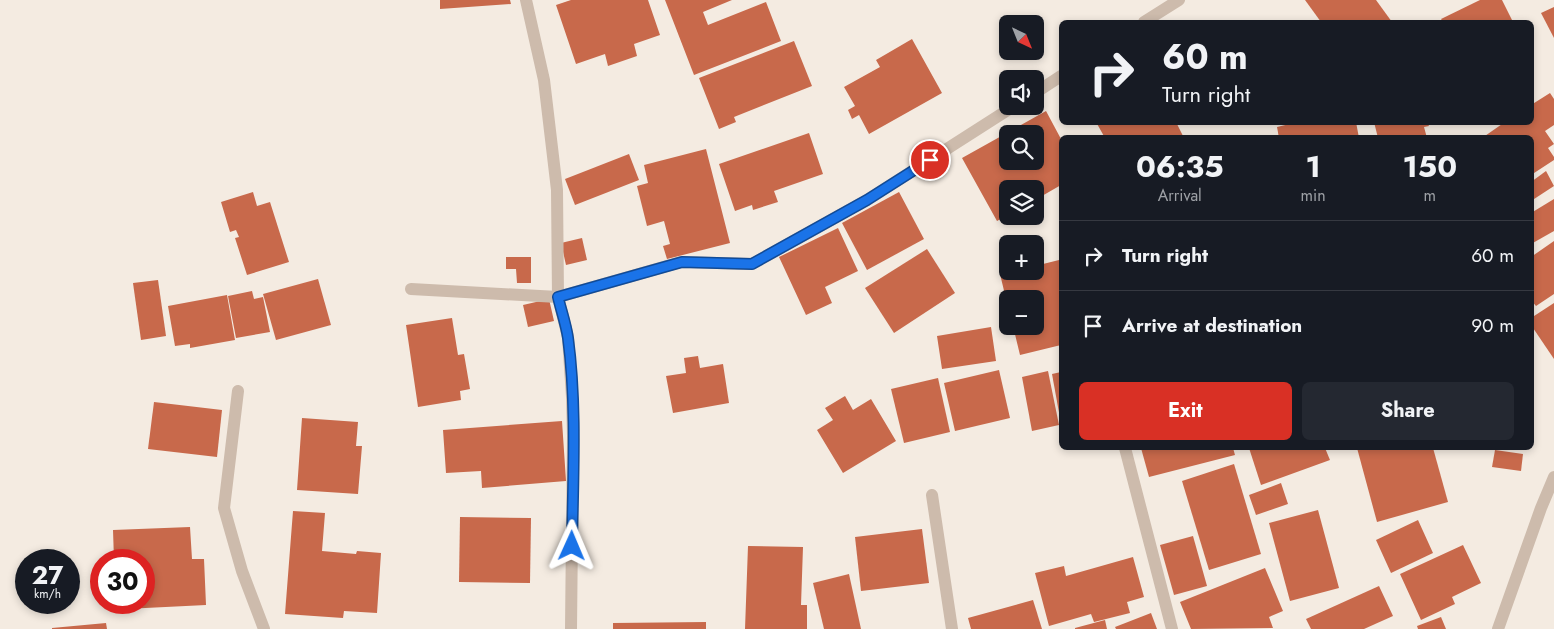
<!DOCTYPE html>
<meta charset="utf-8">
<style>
:root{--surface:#171b24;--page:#242831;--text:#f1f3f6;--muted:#9ea1a6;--line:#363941;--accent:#d93025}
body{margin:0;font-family:Jost,sans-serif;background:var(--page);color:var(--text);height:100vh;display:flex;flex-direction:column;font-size:19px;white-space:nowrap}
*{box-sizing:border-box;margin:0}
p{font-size:16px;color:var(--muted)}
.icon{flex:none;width:28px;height:28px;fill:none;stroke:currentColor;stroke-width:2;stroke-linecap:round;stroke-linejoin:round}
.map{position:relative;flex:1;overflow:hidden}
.panel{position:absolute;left:1059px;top:135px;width:475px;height:315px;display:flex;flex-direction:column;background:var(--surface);border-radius:8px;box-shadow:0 2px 8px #0003}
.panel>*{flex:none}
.guide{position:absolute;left:1059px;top:20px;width:475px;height:105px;border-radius:8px;box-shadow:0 2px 8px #0003;background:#171b24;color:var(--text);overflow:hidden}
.needle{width:32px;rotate:137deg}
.controls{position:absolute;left:999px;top:15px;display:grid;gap:10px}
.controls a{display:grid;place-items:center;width:45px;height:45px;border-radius:8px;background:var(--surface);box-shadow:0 2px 8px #0003;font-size:25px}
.speed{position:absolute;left:15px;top:549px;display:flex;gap:10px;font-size:25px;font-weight:700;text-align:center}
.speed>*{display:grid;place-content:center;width:65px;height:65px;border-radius:50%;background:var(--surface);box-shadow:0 2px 8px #0003;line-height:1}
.speed small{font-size:12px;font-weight:400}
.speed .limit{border:8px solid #d22;background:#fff;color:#111}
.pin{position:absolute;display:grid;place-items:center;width:42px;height:42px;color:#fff;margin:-21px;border:2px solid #fff;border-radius:50%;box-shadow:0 1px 5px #0007}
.me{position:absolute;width:55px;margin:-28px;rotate:1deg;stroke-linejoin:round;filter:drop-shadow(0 0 4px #0008)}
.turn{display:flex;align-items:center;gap:18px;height:105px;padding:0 20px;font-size:22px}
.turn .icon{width:65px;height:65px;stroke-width:2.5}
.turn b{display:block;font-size:35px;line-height:42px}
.eta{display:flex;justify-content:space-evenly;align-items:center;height:85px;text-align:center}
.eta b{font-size:30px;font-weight:700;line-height:35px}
.button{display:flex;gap:10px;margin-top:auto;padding:10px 20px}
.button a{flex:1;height:58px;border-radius:8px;background:var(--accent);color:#fff;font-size:20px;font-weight:700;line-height:58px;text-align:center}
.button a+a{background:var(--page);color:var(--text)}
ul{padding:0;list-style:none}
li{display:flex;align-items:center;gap:15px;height:70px;padding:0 20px;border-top:1px solid var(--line)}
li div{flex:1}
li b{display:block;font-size:19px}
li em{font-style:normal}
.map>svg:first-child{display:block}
.building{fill:#c8694b;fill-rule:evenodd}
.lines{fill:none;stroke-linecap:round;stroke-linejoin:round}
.minor{stroke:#cdbbac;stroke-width:12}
.route-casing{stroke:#114b97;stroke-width:12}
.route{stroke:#1a73e8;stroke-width:9}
</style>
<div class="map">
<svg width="1554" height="629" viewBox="0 0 1554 629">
<rect width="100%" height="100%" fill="#f4ebe1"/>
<g class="building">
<path d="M440 0H510L511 4 440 9Z"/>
<path d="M571 0H648L660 35 634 44 637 56 608 66 605 54 576 64 556 5Z"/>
<path d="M665 0H732L703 12 708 25 766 2 781 41 694 75Z"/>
<path d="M1305 0H1376L1392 22H1321Z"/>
<path d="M1480 0H1502L1513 22H1443L1441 19Z"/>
<path d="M1554 7V38L1541 13Z"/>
<path d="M912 39 942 93 869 134 859 115 852 119 848 110 855 106 844 87 880 67 876 60Z"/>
<path d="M794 41 812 86 734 117 736 122 719 129 699 78Z"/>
<path d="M1550 93 1554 99V125L1545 131 1554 144 1548 148 1554 157V160L1531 175V138H1482L1505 122H1531V105Z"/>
<path d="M1046 111 1061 139V185L1035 200V189H1008V215L997 221 962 158ZM1008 134H1035V161H1008Z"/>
<path d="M1096 122H1176L1184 138H1105Z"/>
<path d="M1298 122H1356L1359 138H1279L1277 127Z"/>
<path d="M1374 122H1427L1429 126 1424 127 1427 138H1378Z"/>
<path d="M809 133 823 174 774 191 778 202 753 210 752 205 735 211 719 164Z"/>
<path d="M706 149 730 243 667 259 663 246 670 244 664 221 647 226 637 186 648 183 644 165Z"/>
<path d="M629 154 639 180 575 205 565 179Z"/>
<path d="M1546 171 1554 186 1531 201V182Z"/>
<path d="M253 192 257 206 270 202 289 262 247 275 235 238 239 237 236 230 230 232 221 202Z"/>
<path d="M899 192 924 239 867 270 842 223Z"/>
<path d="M1554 199V231L1531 244V213Z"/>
<path d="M838 228 858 271 825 287 832 303 806 315 779 257Z"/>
<path d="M582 238 587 260 566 265 561 243Z"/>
<path d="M1554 241V294L1536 306 1531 300V257Z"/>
<path d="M927 249 955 293 894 333 865 288Z"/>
<path d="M506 257H531V283H517L516 269H506Z"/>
<path d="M1059 260 1061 271V345L1020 355 1013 326H1035V299H1006L1000 274 1012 271H1035V266Z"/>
<path d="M318 279 331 325 276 340 263 294Z"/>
<path d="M158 280 166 336 141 340 133 283Z"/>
<path d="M252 291 254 299 263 297 270 332 236 338 228 296Z"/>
<path d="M227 295 235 340 190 348V344L175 346 168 306Z"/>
<path d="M549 299 554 321 528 327 523 305Z"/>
<path d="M1554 303V359L1531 325V318Z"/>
<path d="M452 318 458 355 464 354 470 389 460 391 461 400 418 407 406 325Z"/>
<path d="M991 327 996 361 942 369 937 336Z"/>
<path d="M698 356 700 368 723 364 729 403 673 413 666 376 686 373 684 358Z"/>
<path d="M999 370 1010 418 955 431 944 383Z"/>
<path d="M1048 371 1059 425 1032 431 1022 377Z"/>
<path d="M1061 372V418H1060L1052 374Z"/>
<path d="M938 378 950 432 904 443 891 389Z"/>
<path d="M845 396 853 410 871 399 896 441 843 473 817 430 833 420 825 408Z"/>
<path d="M154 402 222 410 217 457 148 449Z"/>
<path d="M302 418 358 422 356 446H362L358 494 297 490Z"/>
<path d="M562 421 566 481 482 488 481 471 446 473 443 430Z"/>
<path d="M1141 448H1233L1235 455 1149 477Z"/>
<path d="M1249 448H1325L1330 460 1261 485Z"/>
<path d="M1357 448H1433L1448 502 1377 522Z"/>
<path d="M1495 450 1523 454 1521 471 1492 467Z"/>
<path d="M1234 464 1261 554 1209 570 1182 481Z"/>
<path d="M1281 483 1288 504 1256 515 1249 495Z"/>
<path d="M1318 510 1339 588 1290 601 1269 523Z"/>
<path d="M293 511 325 513 322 551 356 554 357 551 381 553 377 613 344 611 343 618 285 614Z"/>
<path d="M460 517 531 518 530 583 459 582Z"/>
<path d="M1418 520 1433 553 1391 573 1376 540Z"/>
<path d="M190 527 192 559H204L206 605 125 609V602H144V560H114L113 530Z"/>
<path d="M922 529 929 583 861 591 855 537Z"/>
<path d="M1193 536 1207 586 1174 595 1160 545Z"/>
<path d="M1463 545 1481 583 1452 597 1455 604 1421 620 1400 574Z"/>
<path d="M748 546 803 547 801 605H807V629H745Z"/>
<path d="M1133 557 1144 597 1127 602 1130 613 1094 622 1091 614 1049 626 1035 573 1064 566 1066 576Z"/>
<path d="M1265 568 1283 611 1269 617 1273 628 1191 629 1180 602Z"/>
<path d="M849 574 861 629H824L813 583Z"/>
<path d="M1379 586 1393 616 1364 629H1311L1306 619Z"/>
<path d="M1033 600 1042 629H971L968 618Z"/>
<path d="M1151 613 1157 629H1116L1115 627Z"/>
<path d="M1441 617 1446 629H1418L1417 626Z"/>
<path d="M1105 620 1107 629H1075V628Z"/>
<path d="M706 622V629H613V623Z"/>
<path d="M106 623 107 629H52V628Z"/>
</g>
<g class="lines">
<g class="minor">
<path d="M526 0 544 80 557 190 558 297 568 337 572 397 573 436 571 629"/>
<path d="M1144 22 1179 0"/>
<path d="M1035 93 1061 76"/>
<path d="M411 289 558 297 681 262 752 264 867 200 1014 106"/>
<path d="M238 391 224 508 242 571 264 629"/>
<path d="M1125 448 1172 629"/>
<path d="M932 495 952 629"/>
<path d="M1498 629 1541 508 1554 477"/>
</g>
</g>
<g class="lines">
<g class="route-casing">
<path id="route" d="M572 546C573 478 577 405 568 338 566 324 561 310 558 297L682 262 752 264 867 200 930 160"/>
</g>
<use href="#route" class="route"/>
</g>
</svg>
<div class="controls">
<a><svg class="needle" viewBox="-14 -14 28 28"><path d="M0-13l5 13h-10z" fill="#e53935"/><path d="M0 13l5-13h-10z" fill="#9ea1a6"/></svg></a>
<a><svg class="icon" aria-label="sound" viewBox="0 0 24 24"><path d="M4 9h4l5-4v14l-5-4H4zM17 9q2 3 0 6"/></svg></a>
<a><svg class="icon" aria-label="search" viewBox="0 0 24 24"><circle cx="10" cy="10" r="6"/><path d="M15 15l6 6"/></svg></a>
<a><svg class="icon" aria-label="layers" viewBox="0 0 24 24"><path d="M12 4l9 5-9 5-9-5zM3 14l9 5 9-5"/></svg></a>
<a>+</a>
<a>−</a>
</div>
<div class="speed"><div>27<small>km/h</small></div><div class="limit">30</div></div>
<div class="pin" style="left:930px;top:160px;background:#d93025"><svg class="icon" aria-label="arrive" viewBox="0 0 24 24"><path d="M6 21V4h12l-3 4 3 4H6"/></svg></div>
<svg class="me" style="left:572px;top:546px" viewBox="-20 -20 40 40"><path d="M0-17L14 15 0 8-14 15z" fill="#1a73e8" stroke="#fff" stroke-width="4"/></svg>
<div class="guide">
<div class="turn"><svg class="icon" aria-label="right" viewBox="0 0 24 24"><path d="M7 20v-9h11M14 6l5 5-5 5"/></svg><div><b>60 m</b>Turn right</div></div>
</div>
<section class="panel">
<div class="eta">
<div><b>06:35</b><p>Arrival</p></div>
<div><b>1</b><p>min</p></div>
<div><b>150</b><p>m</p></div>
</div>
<ul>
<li><svg class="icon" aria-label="right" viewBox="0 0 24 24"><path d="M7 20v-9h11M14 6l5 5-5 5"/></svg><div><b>Turn right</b></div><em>60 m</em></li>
<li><svg class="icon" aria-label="arrive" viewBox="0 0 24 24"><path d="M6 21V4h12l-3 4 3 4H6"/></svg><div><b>Arrive at destination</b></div><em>90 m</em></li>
</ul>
<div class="button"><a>Exit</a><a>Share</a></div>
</section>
</div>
